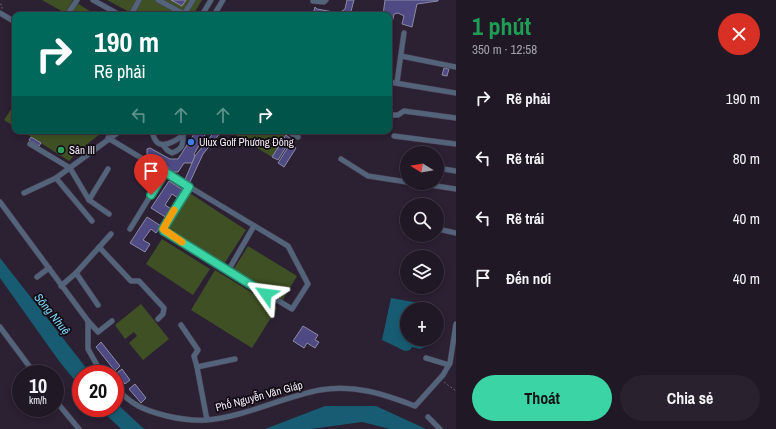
<!DOCTYPE html>
<html lang="vi">
<meta charset="utf-8">
<style>
:root{--surface:#211826;--page:#29212e;--text:#f1f3f6;--muted:#a2a0a7;--line:#3e3743;--accent:#3ad4a5}
body{margin:0;font-family:"Archivo Narrow",sans-serif;background:var(--page);color:var(--text);height:100vh;display:flex;flex-direction:column;font-size:15px;white-space:nowrap}
*{box-sizing:border-box;margin:0}
p{font-size:13px;color:var(--muted)}
.icon{flex:none;width:22px;height:22px;fill:none;stroke:currentColor;stroke-width:2;stroke-linecap:round;stroke-linejoin:round}
.map{position:relative;flex:1;overflow:hidden}
.sheet{display:flex;flex-direction:column;background:var(--surface);width:320px}
.sheet>*{flex:none}
.guide{position:absolute;left:12px;top:12px;width:380px;height:122px;border-radius:8px;box-shadow:0 2px 6px #0003,0 0 0 1px var(--line);background:#00695c;color:#fff;overflow:hidden}
.needle{width:26px;rotate:281deg}
.fabs{position:absolute;left:400px;top:146px;display:grid;gap:8px}
.fabs a{display:grid;place-items:center;width:44px;height:44px;border-radius:50%;background:var(--surface);box-shadow:0 2px 6px #0003,0 0 0 1px var(--line);font-size:20px}
.speed{position:absolute;left:12px;top:365px;display:flex;gap:8px;font-size:20px;font-weight:700;text-align:center}
.speed>*{display:grid;place-content:center;width:52px;height:52px;border-radius:50%;background:var(--surface);box-shadow:0 2px 6px #0003,0 0 0 1px var(--line);line-height:1}
.speed small{font-size:10px;font-weight:400}
.speed .limit{border:6px solid #d22;background:#fff;color:#111}
.pin{position:absolute;display:grid;place-items:center;width:34px;height:34px;color:#fff;margin:-41px -17px;border-radius:50% 50% 50% 0;rotate:-45deg;box-shadow:0 0 4px #0007}
.pin .icon{rotate:45deg}
.me{position:absolute;width:44px;margin:-22px;rotate:301deg;stroke-linejoin:round;filter:drop-shadow(0 0 3px #0008)}
.turn{display:flex;align-items:center;gap:14px;height:84px;padding:0 16px;font-size:18px}
.turn .icon{width:52px;height:52px;stroke-width:2.5}
.turn b{display:block;font-size:28px;line-height:34px}
.lanes{display:flex;align-items:center;height:38px;padding:0 16px;background:#0003;justify-content:center;gap:20px;direction:ltr}
.lanes .off{opacity:.35}
.round{display:grid;place-items:center;flex:none;width:42px;height:42px;border-radius:21px;background:var(--page)}
.overview{display:flex;align-items:center;justify-content:space-between;height:68px;padding:0 16px}
h1{font-size:24px;font-weight:700;line-height:30px;color:#1e9e55}
.action{display:flex;gap:8px;margin-top:auto;padding:8px 16px}
.action a{flex:1;height:46px;border-radius:24px;background:var(--accent);color:#111;font-size:16px;font-weight:700;line-height:46px;text-align:center}
.action a+a{background:var(--page);color:var(--text)}
ul{padding:0;list-style:none}
li{display:flex;align-items:center;gap:12px;height:60px;padding:0 16px}
li div{flex:1}
li b{display:block;font-size:15px}
li em{font-style:normal}
main{display:flex;flex:1;min-height:0}
.map>svg:first-child{display:block}
.green{fill:#3f5124}
.water{fill:#175c72}
.building{fill:#4f4a84;stroke:#8b8ba5}
.lines{fill:none;stroke-linecap:round;stroke-linejoin:round}
.minor-casing{stroke:#483d4f;stroke-width:6}
.path{stroke:#6a6071;stroke-width:1;stroke-dasharray:2 2;stroke-linecap:butt}
.minor{stroke:#53637a;stroke-width:5}
.route-casing{stroke:#268a6b;stroke-width:10}
.route{stroke:#3ad4a5;stroke-width:7}
.slow{stroke:#f59e0b;stroke-width:7}
.shop-dot{fill:#3f7fe0;stroke:#120c14;stroke-width:1.5}
.leisure-dot{fill:#2e9e5b;stroke:#120c14;stroke-width:1.5}
.labels{text-anchor:middle;stroke-width:3.5;stroke-linejoin:round;paint-order:stroke}
.poi-label{font-size:11px;fill:#f4ecf9;stroke:#120c14;text-anchor:start}
.street-label{font-size:11px;fill:#f4ecf9;stroke:#120c14}
.water-label{font-size:12px;font-style:italic;fill:#7fd9fa;stroke:#120c14}
</style>
<main>
<div class="map">
<svg width="456" height="429" viewBox="0 0 456 429">
<rect width="100%" height="100%" fill="#2c2033"/>
<g class="green">
<path d="M42 0H73L65 13Z"/>
<path d="M107 0H202L193 15H135Z"/>
<path d="M77 3 96 15H70Z"/>
<path d="M15 103V127L4 120Z"/>
<path d="M22 131H104L77 152 69 161Z"/>
<path d="M229 131H279L286 135 272 157Z"/>
<path d="M188 192 246 230 222 267 164 229Z"/>
<path d="M162 239 210 269 193 295 146 264Z"/>
<path d="M248 246 297 276 282 301 232 272Z"/>
<path d="M215 270 277 308 252 348 191 310Z"/>
<path d="M141 304 169 339 143 360 129 343 137 336 134 332 125 339 115 325Z"/>
</g>
<g class="water">
<path d="M0 258 91 374H81V388L59 361 0 278Z"/>
<path d="M391 298 435 306V309H407V339H429L427 346 420 349 412 347 410 350 405 351 382 340Z"/>
<path d="M115 402 143 428 145 429H121L99 408H115Z"/>
<path d="M325 406H376L426 429H390L362 422 311 429H265Z"/>
</g>
<g class="building">
<path d="M171 0H186L182 6Z"/>
<path d="M347 0H354L350 15 313 14 315 7 317 9 339 13 345 9Z"/>
<path d="M385 0H438V1L417 4 412 27 402 24 404 16 398 13 394 14 392 23 389 22V15H383Z"/>
<path d="M444 68 449 69 447 76 442 75Z"/>
<path d="M196 131H205L206 133 194 154 195 156 192 163H184L178 172H171L167 166 147 155V149L150 148 170 159H178Z"/>
<path d="M215 131H222L203 154 189 184 184 182 195 156Z"/>
<path d="M286 135 291 139 278 160 272 157Z"/>
<path d="M31 137 41 143 39 146 29 140Z"/>
<path d="M290 144 296 148 284 167 278 163Z"/>
<path d="M169 181 183 190 178 198 172 194 165 205 173 210 167 218 151 208Z"/>
<path d="M147 217 161 226 156 233 151 229 143 240 150 244 145 252 130 243Z"/>
<path d="M303 326 318 335 315 340 319 342 315 348 307 343 304 348 293 341Z"/>
<path d="M101 342 120 366 115 371 96 347Z"/>
<path d="M122 369 130 380 125 384 117 373Z"/>
<path d="M135 384 146 398 141 403 129 389Z"/>
</g>
<g class="lines">
<g class="minor-casing">
<g id="minor">
<path d="M93 0 120 15"/>
<path d="M158 0 184 14 193 0"/>
<path d="M313 1 324 2 326 0"/>
<path d="M0 13 15 22"/>
<path d="M67 15 77 0"/>
<path d="M131 15 139 0"/>
<path d="M202 15 211 0"/>
<path d="M214 15 223 0"/>
<path d="M401 56 456 67"/>
<path d="M389 82 456 93"/>
<path d="M397 82 404 33"/>
<path d="M389 115H398L404 111 456 118"/>
<path d="M152 131C153 135 154 140 158 143 165 148 182 138 186 131"/>
<path d="M288 131 298 137"/>
<path d="M394 136 456 144"/>
<path d="M108 138 288 246 308 284 292 309 164 231 163 229 166 224 189 187"/>
<path d="M30 144 70 168 89 200 109 214"/>
<path d="M163 145 167 150 172 153C182 149 183 146 183 136"/>
<path d="M341 159 368 176 407 182"/>
<path d="M403 162H407"/>
<path d="M437 168 456 171"/>
<path d="M56 178 92 221"/>
<path d="M417 183 456 189"/>
<path d="M24 193 56 178 120 131"/>
<path d="M89 200 108 169"/>
<path d="M0 202 88 321V349L102 374"/>
<path d="M130 229 165 172"/>
<path d="M438 229 456 233"/>
<path d="M99 247 131 281H139L164 308 163 314 158 319"/>
<path d="M228 271 254 226"/>
<path d="M76 273 98 305"/>
<path d="M37 277 49 268"/>
<path d="M61 286 76 273 111 234"/>
<path d="M88 321 98 332 112 321"/>
<path d="M181 325 198 350 194 356 197 367"/>
<path d="M0 327 35 374"/>
<path d="M426 358 449 365"/>
<path d="M115 387C132 405 143 410 167 416 180 419 193 421 206 420 245 417 282 397 320 390 354 384 384 394 415 406L443 375 450 363 456 324"/>
<path d="M55 400 79 429"/>
<path d="M428 417 440 429"/>
<path d="M207 420 197 367 235 359"/>
</g>
</g>
<g class="path">
<path d="M0 4 2 5V10"/>
<path d="M444 382 456 391"/>
</g>
<use href="#minor" class="minor"/>
</g>
<g class="lines">
<g class="route-casing">
<path id="route" d="M151 195 165 172 189 187 166 224 163 229 164 231 266 294"/>
</g>
<use href="#route" class="route"/>
<path class="slow" d="M174 210 163 229 182 242"/>
</g>
<circle class="shop-dot" cx="191" cy="142" r="4"/>
<circle class="leisure-dot" cx="61" cy="150" r="4"/>
<g class="labels">
<g class="poi-label">
<text x="199" y="146">Ulux Golf Phương Đông</text>
<text x="69" y="154">Sân III</text>
</g>
<g class="street-label">
<text transform="translate(259 396) rotate(-15)" y="4">Phố Nguyễn Văn Giáp</text>
</g>
<g class="water-label">
<text transform="translate(52 314) rotate(51)" y="4">Sông Nhuệ</text>
</g>
</g>
</svg>
<div class="fabs">
<a><svg class="needle" viewBox="-14 -14 28 28"><path d="M0-13l5 13h-10z" fill="#e53935"/><path d="M0 13l5-13h-10z" fill="#a2a0a7"/></svg></a>
<a><svg class="icon" aria-label="search" viewBox="0 0 24 24"><circle cx="10" cy="10" r="6"/><path d="M15 15l6 6"/></svg></a>
<a><svg class="icon" aria-label="layers" viewBox="0 0 24 24"><path d="M12 4l9 5-9 5-9-5zM3 14l9 5 9-5"/></svg></a>
<a>+</a>
</div>
<div class="speed"><div>10<small>km/h</small></div><div class="limit">20</div></div>
<div class="pin" style="left:151px;top:195px;background:#d93025"><svg class="icon" aria-label="arrive" viewBox="0 0 24 24"><path d="M6 21V4h12l-3 4 3 4H6"/></svg></div>
<svg class="me" style="left:266px;top:294px" viewBox="-20 -20 40 40"><path d="M0-17L14 15 0 8-14 15z" fill="#3ad4a5" stroke="#fff" stroke-width="4"/></svg>
<div class="guide">
<div class="turn"><svg class="icon" aria-label="right" viewBox="0 0 24 24"><path d="M7 20v-9h11M14 6l5 5-5 5"/></svg><div><b>190 m</b>Rẽ phải</div></div>
<div class="lanes"><svg class="icon off" aria-label="left" viewBox="0 0 24 24"><path d="M17 20v-9H6M10 6l-5 5 5 5"/></svg><svg class="icon off" aria-label="ahead" viewBox="0 0 24 24"><path d="M12 20V5M6 11l6-6 6 6"/></svg><svg class="icon off" aria-label="ahead" viewBox="0 0 24 24"><path d="M12 20V5M6 11l6-6 6 6"/></svg><svg class="icon" aria-label="right" viewBox="0 0 24 24"><path d="M7 20v-9h11M14 6l5 5-5 5"/></svg></div>
</div>
</div>
<section class="sheet">
<div class="overview"><div><h1>1 phút</h1><p>350 m · 12:58</p></div><a class="round" style="background:#d93025;color:#fff"><svg class="icon" aria-label="close" viewBox="0 0 24 24"><path d="M6 6l12 12M18 6L6 18"/></svg></a></div>
<ul>
<li><svg class="icon" aria-label="right" viewBox="0 0 24 24"><path d="M7 20v-9h11M14 6l5 5-5 5"/></svg><div><b>Rẽ phải</b></div><em>190 m</em></li>
<li><svg class="icon" aria-label="left" viewBox="0 0 24 24"><path d="M17 20v-9H6M10 6l-5 5 5 5"/></svg><div><b>Rẽ trái</b></div><em>80 m</em></li>
<li><svg class="icon" aria-label="left" viewBox="0 0 24 24"><path d="M17 20v-9H6M10 6l-5 5 5 5"/></svg><div><b>Rẽ trái</b></div><em>40 m</em></li>
<li><svg class="icon" aria-label="arrive" viewBox="0 0 24 24"><path d="M6 21V4h12l-3 4 3 4H6"/></svg><div><b>Đến nơi</b></div><em>40 m</em></li>
</ul>
<div class="action"><a>Thoát</a><a>Chia sẻ</a></div>
</section>
</main>
